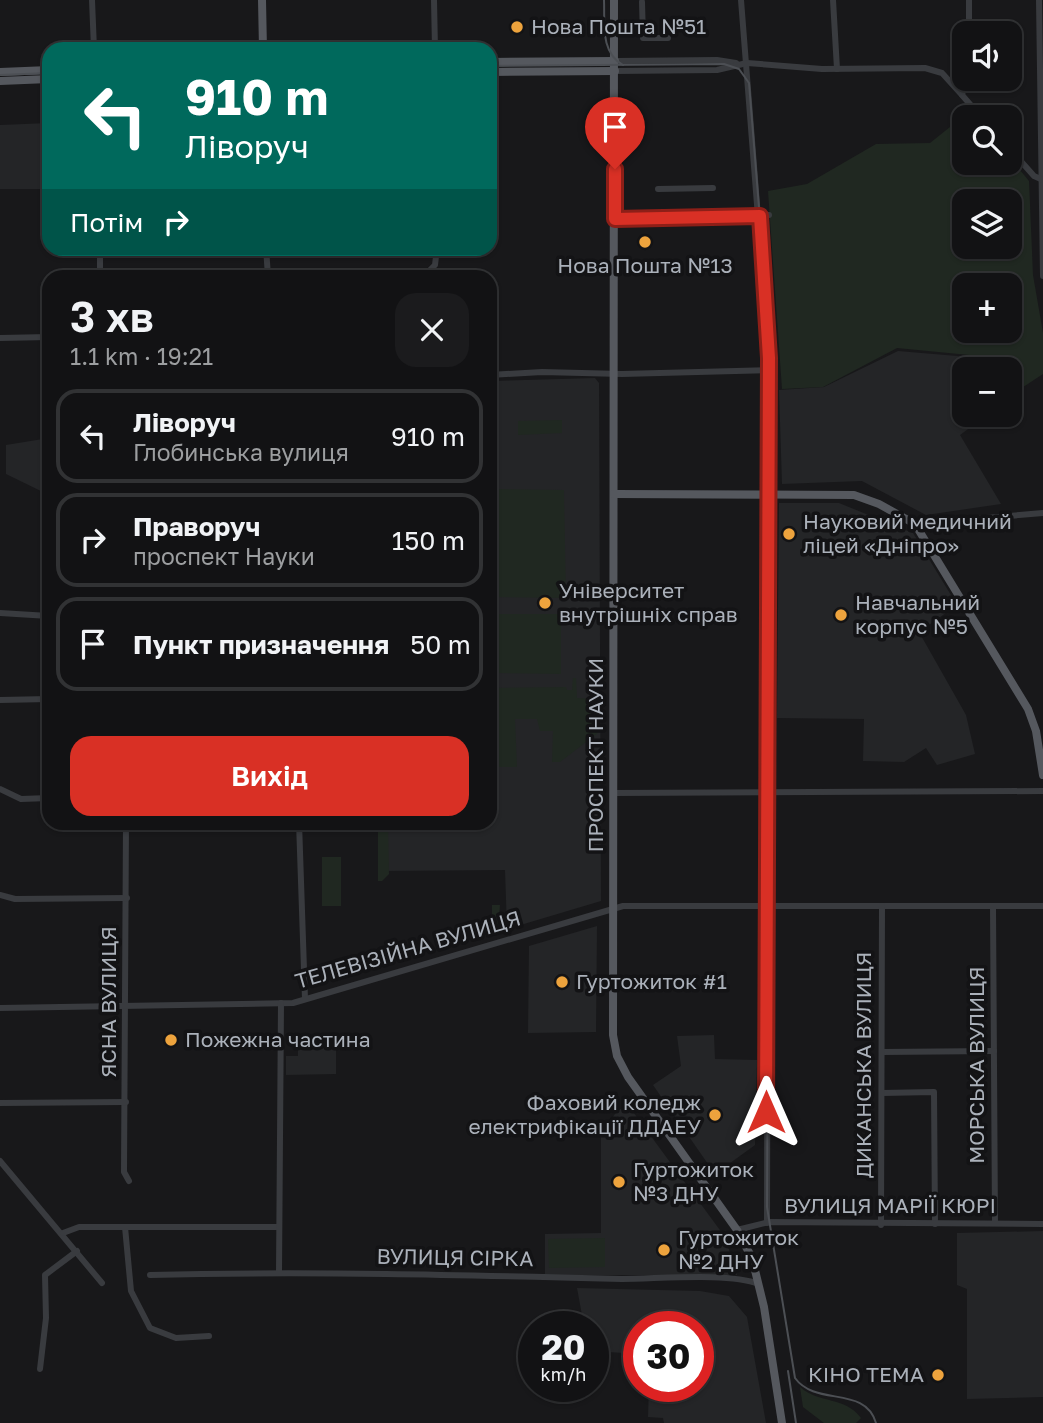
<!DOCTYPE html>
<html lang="uk">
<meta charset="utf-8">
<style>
:root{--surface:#121214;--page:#1b1b1d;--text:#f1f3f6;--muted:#9c9ea0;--line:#313234;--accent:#d93025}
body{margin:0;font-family:"Golos Text",sans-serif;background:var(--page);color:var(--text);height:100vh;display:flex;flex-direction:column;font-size:26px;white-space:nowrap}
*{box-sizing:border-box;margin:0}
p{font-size:23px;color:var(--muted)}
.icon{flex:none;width:38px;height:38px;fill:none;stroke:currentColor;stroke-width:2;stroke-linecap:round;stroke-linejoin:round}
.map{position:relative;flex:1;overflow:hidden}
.details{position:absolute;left:42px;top:270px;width:455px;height:560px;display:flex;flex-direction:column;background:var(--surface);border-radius:21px;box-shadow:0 2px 5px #0004,0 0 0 2px var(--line)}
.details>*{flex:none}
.top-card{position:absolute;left:42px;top:42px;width:455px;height:214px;border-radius:21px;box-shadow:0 2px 5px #0004,0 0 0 2px var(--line);background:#00695c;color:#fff;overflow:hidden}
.fabs{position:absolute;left:952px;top:21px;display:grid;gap:14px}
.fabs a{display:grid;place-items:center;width:70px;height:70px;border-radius:14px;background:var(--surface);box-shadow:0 2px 5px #0004,0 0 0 2px var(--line);font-size:35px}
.speed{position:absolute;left:518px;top:1311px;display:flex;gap:14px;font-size:35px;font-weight:700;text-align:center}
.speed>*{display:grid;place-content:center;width:91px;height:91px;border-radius:50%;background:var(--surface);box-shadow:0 2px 5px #0004,0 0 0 2px var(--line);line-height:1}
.speed small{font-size:18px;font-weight:400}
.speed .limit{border:10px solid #d22;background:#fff;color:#111}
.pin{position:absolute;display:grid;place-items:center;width:60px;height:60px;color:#fff;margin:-72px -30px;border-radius:50% 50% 50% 0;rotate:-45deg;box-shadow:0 0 7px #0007}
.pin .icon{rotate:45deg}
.me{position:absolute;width:77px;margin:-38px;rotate:0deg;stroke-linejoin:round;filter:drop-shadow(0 0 5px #0008)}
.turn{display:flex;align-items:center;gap:24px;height:147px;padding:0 28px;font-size:32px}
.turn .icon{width:91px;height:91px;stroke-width:2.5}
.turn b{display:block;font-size:49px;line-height:60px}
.then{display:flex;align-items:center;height:66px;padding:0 28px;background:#0003;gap:14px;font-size:26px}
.round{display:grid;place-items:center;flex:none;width:74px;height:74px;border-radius:21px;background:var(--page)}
.headline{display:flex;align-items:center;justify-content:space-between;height:119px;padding:0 28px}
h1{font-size:42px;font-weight:600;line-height:52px}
.cta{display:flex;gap:14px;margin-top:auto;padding:14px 28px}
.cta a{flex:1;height:80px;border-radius:21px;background:var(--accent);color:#fff;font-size:28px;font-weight:600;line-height:80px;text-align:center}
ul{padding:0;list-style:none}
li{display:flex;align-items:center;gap:21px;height:94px;margin:0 14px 10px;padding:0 14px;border:4px solid var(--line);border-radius:21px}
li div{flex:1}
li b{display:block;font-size:26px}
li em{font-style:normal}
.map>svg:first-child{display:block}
.built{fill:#242527}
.green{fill:#202821;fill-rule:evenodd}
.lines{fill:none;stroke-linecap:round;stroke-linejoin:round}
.minor{stroke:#393b3f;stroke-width:6}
.major{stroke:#55585e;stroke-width:8}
.tram{stroke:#4c4f54;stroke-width:2}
.route-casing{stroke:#8d1f18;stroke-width:18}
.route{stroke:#d93025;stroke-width:12}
.poi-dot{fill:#eda33d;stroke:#131315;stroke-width:2.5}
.labels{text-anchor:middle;stroke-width:7;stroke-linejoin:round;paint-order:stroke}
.poi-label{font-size:21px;fill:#abb1ba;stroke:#131315;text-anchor:start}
.street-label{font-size:21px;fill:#abb1ba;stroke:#131315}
</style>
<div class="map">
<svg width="1043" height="1423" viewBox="0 0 1043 1423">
<rect width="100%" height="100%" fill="#18181a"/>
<g class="built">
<path d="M49 123V189H0V125Z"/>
<path d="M898 351 969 357 981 369H964V415H987L960 435 1001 504 926 515 862 481 782 484 779 390 824 387Z"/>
<path d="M595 378 599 383 601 901 507 929 505 870 378 871V823L490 822V381Z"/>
<path d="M49 438V495L6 474V445Z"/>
<path d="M779 503H839L913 533 957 605 919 632 966 715 975 754 937 765 926 748 904 762 863 761 864 719 777 718Z"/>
<path d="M597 926 596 1032 528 1033 529 946Z"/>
<path d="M714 1035 715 1059 757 1060 755 1145 715 1174 653 1085 681 1066 677 1036Z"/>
<path d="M298 1040H336V1074L286 1075V1056H298Z"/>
<path d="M628 1105 725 1237 737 1275H545V1234L601 1233V1134L617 1111Z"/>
<path d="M1043 1231V1397L967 1399V1289L957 1285V1233Z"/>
<path d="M577 1288 700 1291 729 1296 747 1317 766 1423H664L663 1418 648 1417 649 1386H698V1326H639V1354L608 1352 593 1336V1326H584Z"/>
</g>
<g class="green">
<path d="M970 111 975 117H964V163H1010V158L1029 181 1033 275 1043 333V374L1011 395 1010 369H984L969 355 897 348 823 387 782 389 768 191 807 184 876 144 930 143ZM964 201H1010V247H964ZM964 285H1010V331H964Z"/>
<path d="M562 420V433L518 435V421Z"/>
<path d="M495 489 564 490 566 598 495 597Z"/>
<path d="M496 614H561V674L497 673Z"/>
<path d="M573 678H576L577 698 598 699V733L560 762H552L553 731H540L537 719H515L517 767H494V688L566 687 567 690H572Z"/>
<path d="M378 823H388L389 874 382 881H378Z"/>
<rect x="322" y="857" width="19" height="49"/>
<path d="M492 905H500L498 932 473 940 468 937 447 940 446 937 492 923Z"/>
<path d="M605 1238V1267L549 1268 548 1239Z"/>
<path d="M800 1387C819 1404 845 1396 861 1418L856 1423H824L803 1407Z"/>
</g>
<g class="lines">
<g class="minor">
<path d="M92 0 94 49"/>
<path d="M434 0 435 49"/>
<path d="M741 0 769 358 767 1223"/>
<path d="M833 0 837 69"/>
<path d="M969 0V33"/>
<path d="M1039 0 1043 276"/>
<path d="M642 2 643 38H668"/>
<path d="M615 61 717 60 736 63"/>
<path d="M615 71 717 70 747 63 822 69 925 68 942 73 962 95"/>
<path d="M966 79 962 95 981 117"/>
<path d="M1010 149 1034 176 1043 180"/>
<path d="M658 189 713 188"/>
<path d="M615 220 769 215"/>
<path d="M100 248V276"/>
<path d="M266 248 268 276"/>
<path d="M424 276 435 265 437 248"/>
<path d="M0 338 49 337"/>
<path d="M490 375 542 372 622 374 769 370"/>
<path d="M915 524 1043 513"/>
<path d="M0 613 49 616"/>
<path d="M0 700 49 699"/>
<path d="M0 789 21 799 49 798"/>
<path d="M613 793 1043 791"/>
<path d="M126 822 124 1172 129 1181"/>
<path d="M299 822 305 999"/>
<path d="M0 895 15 899 127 898"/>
<path d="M993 907 995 1223"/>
<path d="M0 1008 293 1003 623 906H1043"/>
<path d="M882 1052 994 1051"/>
<path d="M882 1093 934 1092 935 1224"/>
<path d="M0 1103 126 1102"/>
<path d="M0 1161 102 1283"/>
<path d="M881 1225 882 906"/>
<path d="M125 1227 131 1291 150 1328 176 1338 209 1336"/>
<path d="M737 1230 769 1222 1043 1224"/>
<path d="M63 1233 79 1227H278"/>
<path d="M279 1273 281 1003"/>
<path d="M150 1275C307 1271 465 1275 622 1279 659 1279 728 1272 759 1284"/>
<path d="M40 1369 46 1318 45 1275 77 1251"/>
</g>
<g class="major">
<path d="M262 0 263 49"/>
<path d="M614 0 613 1035 617 1056 628 1077 737 1230 752 1258 764 1307 782 1423"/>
<path d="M490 62 615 61"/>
<path d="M0 72 49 70"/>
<path d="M490 72 615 71"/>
<path d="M0 81 49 79"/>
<path d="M614 494 854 495 879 504 915 524 1028 709 1036 731 1043 775"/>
</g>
<g class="tram">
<path d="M604 0C605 24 600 52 623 65"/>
<path d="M490 66 724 64 739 69 749 83 771 357 767 1207 795 1378C816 1407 865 1385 876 1423"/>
<path d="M0 75 49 73"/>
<path d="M788 1371 796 1423"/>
</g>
</g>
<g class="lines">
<g class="route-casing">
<path id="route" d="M615 169V219L760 216 769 358 766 1112"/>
</g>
<use href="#route" class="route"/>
</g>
<g class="poi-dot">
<circle cx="517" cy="27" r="7"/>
<circle cx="645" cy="242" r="7"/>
<circle cx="789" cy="534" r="7"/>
<circle cx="545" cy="603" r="7"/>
<circle cx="841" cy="615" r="7"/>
<circle cx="562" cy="982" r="7"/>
<circle cx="171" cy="1040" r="7"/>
<circle cx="715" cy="1115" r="7"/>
<circle cx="619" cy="1182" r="7"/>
<circle cx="664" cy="1250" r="7"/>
<circle cx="938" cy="1375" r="7"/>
</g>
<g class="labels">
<g class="poi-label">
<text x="531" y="34">Нова Пошта №51</text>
<text x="645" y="273" text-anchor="middle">Нова Пошта №13</text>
<text x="803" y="529">Науковий медичний<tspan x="803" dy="24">ліцей «Дніпро»</tspan></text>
<text x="559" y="598">Університет<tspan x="559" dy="24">внутрішніх справ</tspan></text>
<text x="855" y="610">Навчальний<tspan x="855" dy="24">корпус №5</tspan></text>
<text x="576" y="989">Гуртожиток #1</text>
<text x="185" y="1047">Пожежна частина</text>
<text x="701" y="1110" text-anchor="end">Фаховий коледж<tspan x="701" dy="24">електрифікації ДДАЕУ</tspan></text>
<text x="633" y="1177">Гуртожиток<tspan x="633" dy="24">№3 ДНУ</tspan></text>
<text x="678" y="1245">Гуртожиток<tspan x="678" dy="24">№2 ДНУ</tspan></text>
<text x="924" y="1382" text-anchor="end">КІНО ТЕМА</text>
</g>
<g class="street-label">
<text transform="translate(596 755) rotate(-90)" y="7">ПРОСПЕКТ НАУКИ</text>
<text transform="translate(408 950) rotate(-16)" y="7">ТЕЛЕВІЗІЙНА ВУЛИЦЯ</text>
<text transform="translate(109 1002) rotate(-90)" y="7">ЯСНА ВУЛИЦЯ</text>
<text transform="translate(864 1065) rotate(-90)" y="7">ДИКАНСЬКА ВУЛИЦЯ</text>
<text transform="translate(977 1065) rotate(-90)" y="7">МОРСЬКА ВУЛИЦЯ</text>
<text x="890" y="1213">ВУЛИЦЯ МАРІЇ КЮРІ</text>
<text transform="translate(455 1258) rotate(1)" y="7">ВУЛИЦЯ СІРКА</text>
</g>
</g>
</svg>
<div class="fabs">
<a><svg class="icon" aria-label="sound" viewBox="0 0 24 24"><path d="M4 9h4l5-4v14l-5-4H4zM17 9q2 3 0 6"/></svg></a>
<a><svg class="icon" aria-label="search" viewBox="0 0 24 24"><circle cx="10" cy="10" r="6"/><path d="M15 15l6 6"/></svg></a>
<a><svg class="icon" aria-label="layers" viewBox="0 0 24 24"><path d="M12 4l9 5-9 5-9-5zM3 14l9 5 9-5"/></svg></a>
<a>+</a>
<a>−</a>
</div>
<div class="speed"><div>20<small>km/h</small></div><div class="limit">30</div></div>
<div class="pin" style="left:615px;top:169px;background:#d93025"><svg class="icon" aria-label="arrive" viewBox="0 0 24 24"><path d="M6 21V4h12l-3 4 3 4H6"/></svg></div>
<svg class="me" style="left:766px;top:1112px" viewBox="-20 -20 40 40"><path d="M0-17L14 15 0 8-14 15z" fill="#d93025" stroke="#fff" stroke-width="4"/></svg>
<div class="top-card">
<div class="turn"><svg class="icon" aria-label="left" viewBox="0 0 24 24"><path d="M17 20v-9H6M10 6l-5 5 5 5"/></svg><div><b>910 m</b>Ліворуч</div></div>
<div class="then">Потім<svg class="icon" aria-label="right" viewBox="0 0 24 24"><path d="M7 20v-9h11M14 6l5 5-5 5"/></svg></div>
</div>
<section class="details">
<div class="headline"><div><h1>3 хв</h1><p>1.1 km · 19:21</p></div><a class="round"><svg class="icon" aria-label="close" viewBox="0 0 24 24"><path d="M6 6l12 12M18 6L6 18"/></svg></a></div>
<ul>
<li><svg class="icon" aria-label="left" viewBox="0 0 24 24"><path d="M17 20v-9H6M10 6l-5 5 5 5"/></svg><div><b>Ліворуч</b><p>Глобинська вулиця</p></div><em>910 m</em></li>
<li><svg class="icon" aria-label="right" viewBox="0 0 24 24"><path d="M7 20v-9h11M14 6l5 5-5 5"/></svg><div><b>Праворуч</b><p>проспект Науки</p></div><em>150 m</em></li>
<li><svg class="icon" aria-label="arrive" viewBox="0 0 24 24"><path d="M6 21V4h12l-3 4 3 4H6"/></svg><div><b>Пункт призначення</b></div><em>50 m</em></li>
</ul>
<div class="cta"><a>Вихід</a></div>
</section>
</div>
